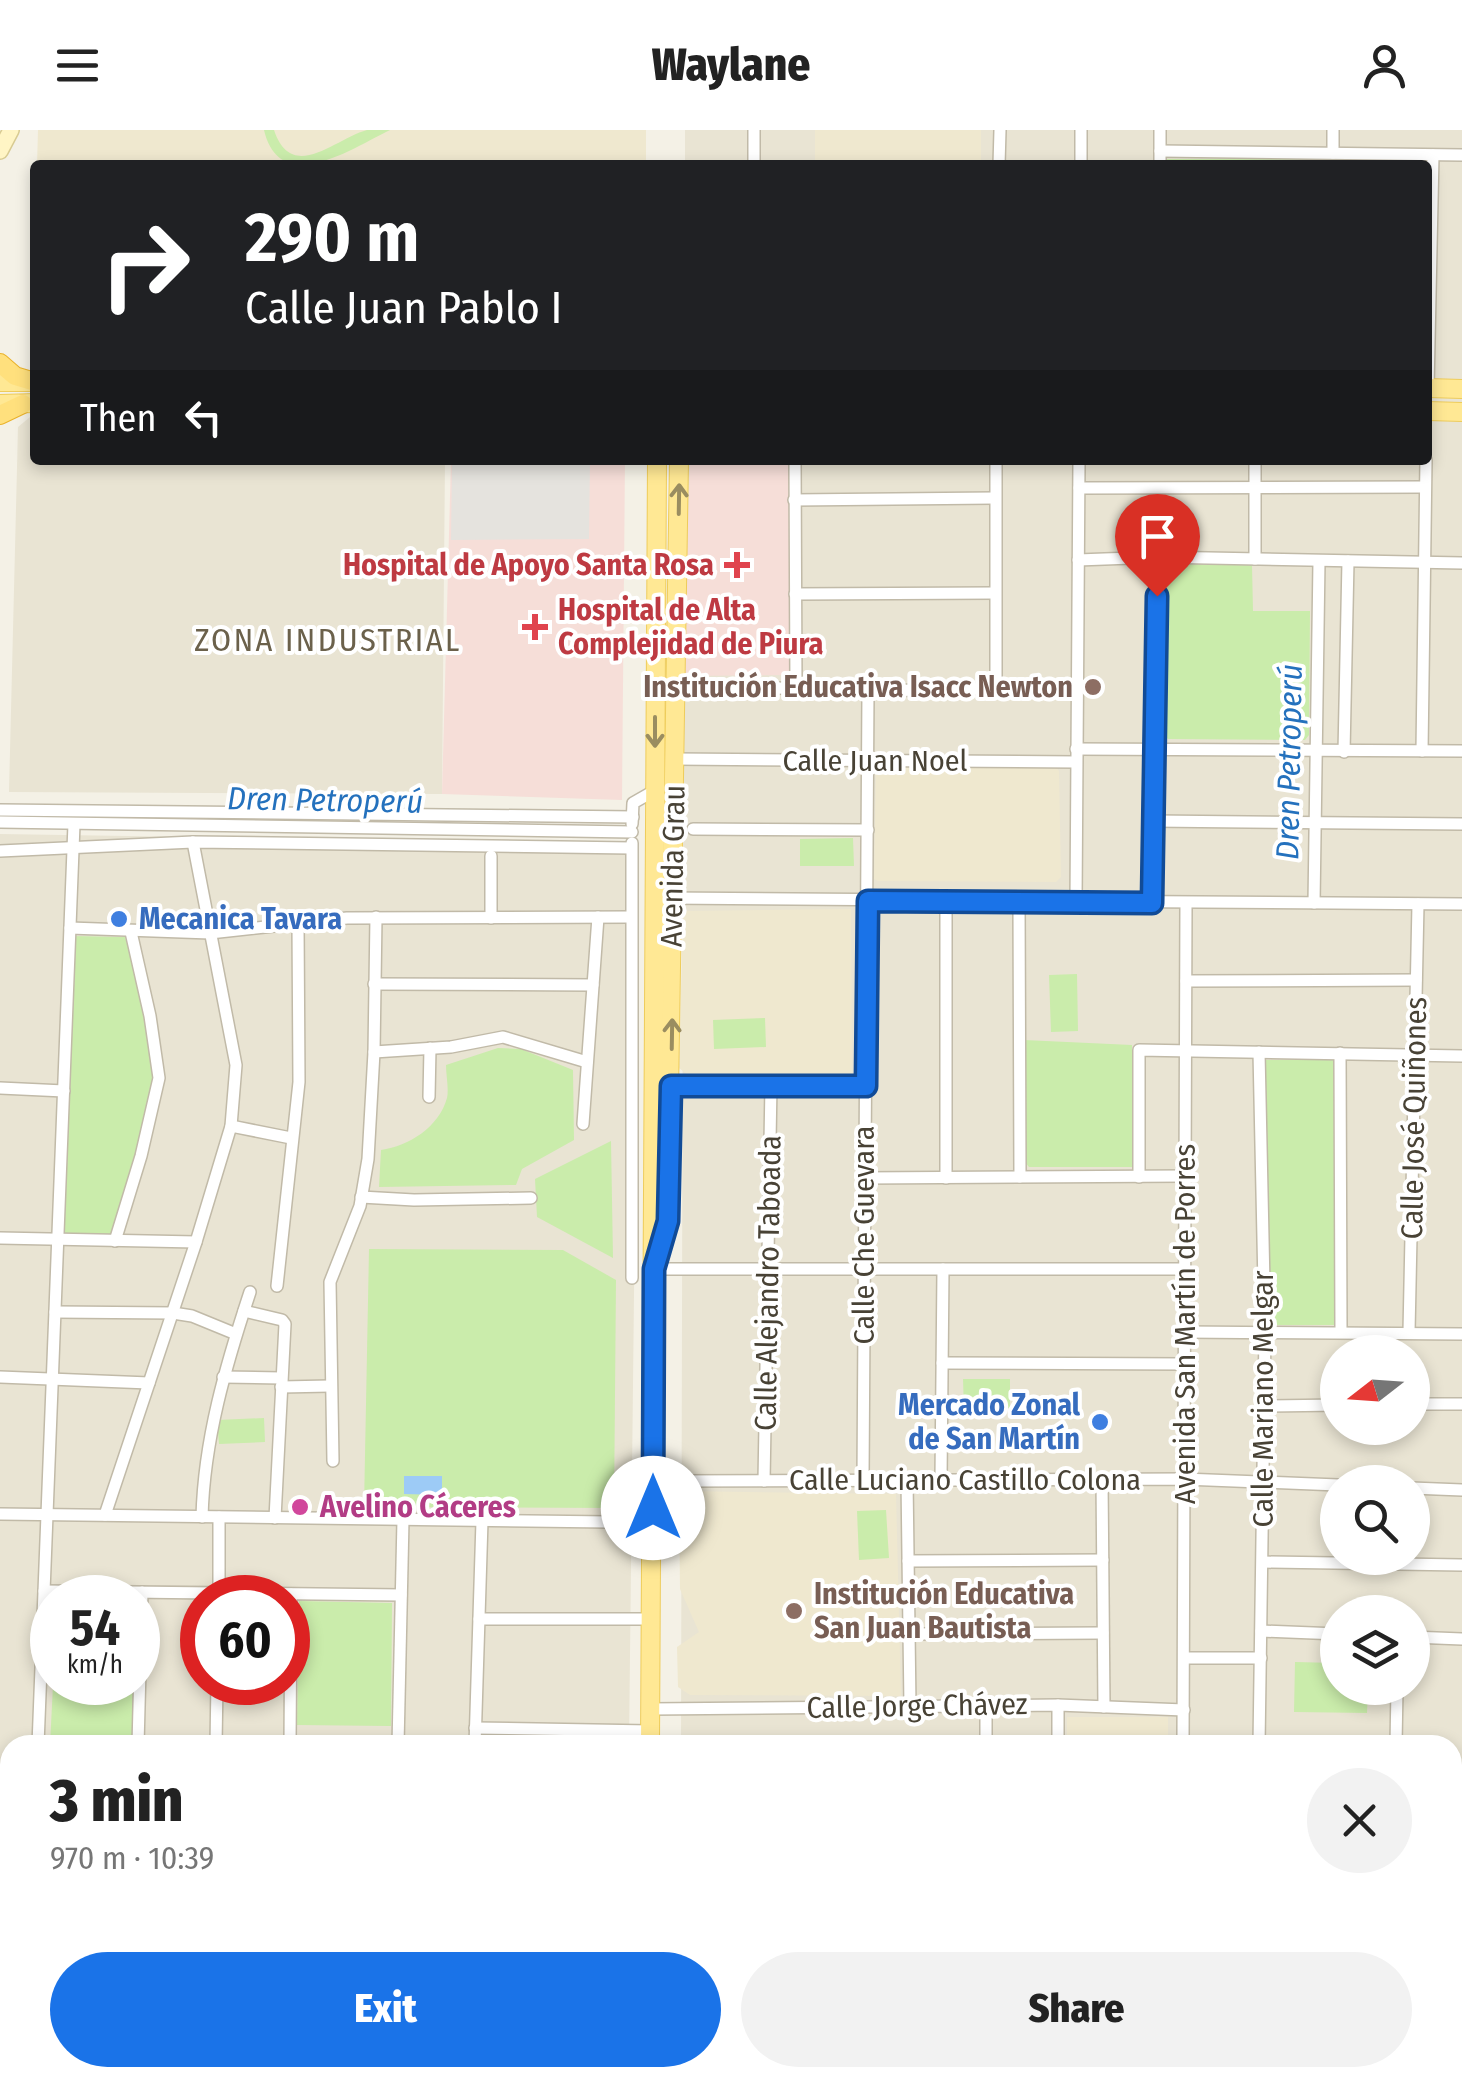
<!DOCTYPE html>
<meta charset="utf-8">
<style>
:root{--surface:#fff;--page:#f2f2f2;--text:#222;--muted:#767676;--accent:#1a73e8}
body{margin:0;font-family:"Fira Sans Condensed",sans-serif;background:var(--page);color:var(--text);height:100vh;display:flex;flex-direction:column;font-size:38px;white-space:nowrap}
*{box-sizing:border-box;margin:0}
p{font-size:32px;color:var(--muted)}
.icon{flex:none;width:55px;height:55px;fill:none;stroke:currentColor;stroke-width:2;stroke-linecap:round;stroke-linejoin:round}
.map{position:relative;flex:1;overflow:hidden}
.sheet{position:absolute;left:0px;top:1605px;width:1462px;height:352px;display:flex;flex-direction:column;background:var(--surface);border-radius:30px 30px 0 0;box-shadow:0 5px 15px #0003}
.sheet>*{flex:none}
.top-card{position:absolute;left:30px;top:30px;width:1402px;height:305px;border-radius:10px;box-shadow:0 5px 15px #0003;background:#202124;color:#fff;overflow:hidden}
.needle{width:65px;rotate:253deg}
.buttons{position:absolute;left:1320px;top:1205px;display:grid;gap:20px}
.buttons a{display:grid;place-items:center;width:110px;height:110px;border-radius:50%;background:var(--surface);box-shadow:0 5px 15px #0003;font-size:50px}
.speed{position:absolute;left:30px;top:1445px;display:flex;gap:20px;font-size:50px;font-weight:700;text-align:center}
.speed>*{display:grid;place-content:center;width:130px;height:130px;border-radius:50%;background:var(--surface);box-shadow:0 5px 15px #0003;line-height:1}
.speed small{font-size:25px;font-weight:400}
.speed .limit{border:15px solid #d22;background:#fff;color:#111}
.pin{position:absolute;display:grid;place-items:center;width:85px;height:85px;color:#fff;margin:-102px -42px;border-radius:50% 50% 50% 0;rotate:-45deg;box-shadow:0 0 10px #0007}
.pin .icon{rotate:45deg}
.me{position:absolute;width:110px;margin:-55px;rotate:0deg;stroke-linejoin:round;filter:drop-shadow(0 0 8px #0008)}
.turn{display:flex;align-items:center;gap:35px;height:210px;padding:0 50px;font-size:45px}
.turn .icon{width:130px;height:130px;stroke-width:2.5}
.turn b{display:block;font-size:70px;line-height:85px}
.then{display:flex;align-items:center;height:95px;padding:0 50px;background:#0003;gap:20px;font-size:38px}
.round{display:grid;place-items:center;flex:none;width:105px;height:105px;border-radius:52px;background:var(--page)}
.headline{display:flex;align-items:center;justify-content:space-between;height:170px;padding:0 50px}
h1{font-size:60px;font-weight:800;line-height:75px}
.primary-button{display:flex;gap:20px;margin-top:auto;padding:20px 50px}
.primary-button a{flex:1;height:115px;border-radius:60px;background:var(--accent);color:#fff;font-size:40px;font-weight:800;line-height:115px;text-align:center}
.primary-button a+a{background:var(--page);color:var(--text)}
header{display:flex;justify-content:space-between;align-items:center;height:130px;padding:0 50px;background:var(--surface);font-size:45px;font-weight:800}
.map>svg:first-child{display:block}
.residential{fill:#e9e4d3;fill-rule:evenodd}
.education{fill:#efe8cf}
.medical{fill:#f6ded8}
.green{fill:#caecab}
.parking{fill:#e5e3de}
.water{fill:#9dcbf6}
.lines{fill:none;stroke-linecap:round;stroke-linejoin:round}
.minor-casing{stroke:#c1baa8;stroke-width:14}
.secondary-casing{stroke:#d8cb92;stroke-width:18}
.primary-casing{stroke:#eecc5b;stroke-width:20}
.trunk-casing{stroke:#eab22a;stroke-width:20}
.minor{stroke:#fff;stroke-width:11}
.secondary{stroke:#fff5c5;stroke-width:15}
.primary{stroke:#ffe894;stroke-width:18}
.trunk{stroke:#ffe07d;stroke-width:18}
.oneway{stroke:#9a8d60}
.route-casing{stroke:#114b97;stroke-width:25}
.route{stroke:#1a73e8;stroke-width:18}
.health-dot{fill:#e0444e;stroke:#fff;stroke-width:4}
.education-dot{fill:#8d6e63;stroke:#fff;stroke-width:4}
.shop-dot{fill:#3f7fe0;stroke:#fff;stroke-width:4}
.hotel-dot{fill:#d1479c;stroke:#fff;stroke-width:4}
.labels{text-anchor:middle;stroke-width:8;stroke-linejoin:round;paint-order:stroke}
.health-label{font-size:30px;font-weight:bold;fill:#be3a42;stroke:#fff;text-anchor:end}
.education-label{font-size:30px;font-weight:bold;fill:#785e54;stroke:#fff;text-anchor:end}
.street-label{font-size:30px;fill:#484235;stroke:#fff}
.shop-label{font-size:30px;font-weight:bold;fill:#366cbe;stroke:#fff;text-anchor:start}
.hotel-label{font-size:30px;font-weight:bold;fill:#b23c85;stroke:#fff;text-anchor:start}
.neighbourhood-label{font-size:32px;letter-spacing:2.5px;fill:#6b614b;stroke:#fff}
.water-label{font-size:32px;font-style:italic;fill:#2471bd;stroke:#fff}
</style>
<header><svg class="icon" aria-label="menu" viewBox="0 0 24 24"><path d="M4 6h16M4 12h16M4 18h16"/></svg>Waylane<svg class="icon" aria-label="person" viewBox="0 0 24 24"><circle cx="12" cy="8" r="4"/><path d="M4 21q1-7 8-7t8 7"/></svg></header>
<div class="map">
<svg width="1462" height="1957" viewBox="0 0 1462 1957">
<rect width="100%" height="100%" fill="#f4f1e6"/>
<g class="residential">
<path d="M685 0H1462V1957H660V1948H1452V1615H681L684 330H1428V35H685ZM1338 1222H1412V1298H1338ZM1338 1352H1412V1428H1338ZM1338 1482H1412V1558H1338Z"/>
<path d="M30 287H35V330H445L442 664 9 662 18 297Z"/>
<path d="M0 704 639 714 629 1615H10V1948H626V1957H0ZM52 1468H138V1552H52ZM202 1468H288V1552H202Z"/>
</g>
<g class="education">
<path d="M38 0H646V35H37Z"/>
<rect x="815" y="0" width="166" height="35"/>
<path d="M876 635 1056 637 1059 641 1061 747 1056 752 878 751 874 749Z"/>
<path d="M851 779 852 947 688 945 679 938 683 781Z"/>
<path d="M679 1361 896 1364 901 1566 690 1565 678 1557 677 1517 699 1502 680 1459Z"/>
<rect x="1067" y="1587" width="101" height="28"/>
<path d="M609 1609V1615H480V1611Z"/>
<path d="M374 1948H459L461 1957H374Z"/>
</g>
<g class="medical">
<path d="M451 330H625L622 670 442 664Z"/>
<path d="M690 330H791L789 545 683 546Z"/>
</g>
<g class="green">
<path d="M264 0H274C292 54 336 8 367 0 374 0 383 0 390 0 353 18 280 68 264 0Z"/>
<rect x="1167" y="29" width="184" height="6"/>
<path d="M1170 434 1252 435 1253 481H1310L1309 605 1305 610 1168 609 1163 604 1165 438Z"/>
<path d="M853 708 854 736H800V709Z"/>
<path d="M72 806 125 807 150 896 153 963 111 1107 64 1106Z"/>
<path d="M1077 844 1078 901 1051 902 1049 845Z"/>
<path d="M765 888 766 917 714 919 713 890Z"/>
<path d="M1024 910 1132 915 1133 1037H1029L1025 1032Z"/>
<path d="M498 918 521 919 573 940 574 1010 522 1039 516 1055 379 1057 381 1020C409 1016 439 997 447 968 449 959 446 945 446 935Z"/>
<path d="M1337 929 1338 1195H1269L1265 930Z"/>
<path d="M611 1011 613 1128 537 1087 535 1049Z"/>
<path d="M369 1119 563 1120 616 1150 614 1378 364 1377Z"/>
<path d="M963 1249H1010V1278L964 1279Z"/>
<path d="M264 1288 265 1312 219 1314 217 1290Z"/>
<path d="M886 1380 889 1428 859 1430 857 1381Z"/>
<path d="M299 1471 392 1473 391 1596 297 1595Z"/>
<path d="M1295 1532 1337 1533 1338 1558H1368L1367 1583 1294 1582Z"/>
<path d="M53 1555 136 1556 135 1615H50Z"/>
<path d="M104 1948H214L213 1957H104Z"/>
</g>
<path class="parking" d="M452 330H590L589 409 451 410Z"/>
<path class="water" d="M404 1346H442V1365L404 1364Z"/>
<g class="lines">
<g class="minor-casing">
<g id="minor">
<path d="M1160 0V35"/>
<path d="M1160 21 1462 25"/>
<path d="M1333 23V0"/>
<path d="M754 35V0"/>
<path d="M999 35 1000 0"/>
<path d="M1081 35V0"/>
<path d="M1428 258 1433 25"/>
<path d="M795 330 796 558"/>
<path d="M996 330V559"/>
<path d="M1255 330V429"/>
<path d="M1079 358 1425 357"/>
<path d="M794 370 994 368"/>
<path d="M1078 430 1158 427 1462 433"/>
<path d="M795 464 995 463"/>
<path d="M655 554 868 561 1076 557"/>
<path d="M1076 619 1462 621"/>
<path d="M1422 621 1426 330"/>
<path d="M1344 622 1348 431"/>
<path d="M675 629 1076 632"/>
<path d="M0 680 633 687"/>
<path d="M1153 691 1462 694"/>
<path d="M0 692 632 702"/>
<path d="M632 694 633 673 654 661"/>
<path d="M693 699 868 700"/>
<path d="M632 713V1148"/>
<path d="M0 721 193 712 631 718"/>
<path d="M666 768 1462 774"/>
<path d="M946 772V1048"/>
<path d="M1019 772 1020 1047"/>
<path d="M1076 773 1079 330"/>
<path d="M1152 773 1158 427"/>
<path d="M1314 773 1319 431"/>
<path d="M491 788V726"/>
<path d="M70 798 210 803 347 788 630 787"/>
<path d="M1186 851 1416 850"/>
<path d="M374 854 593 855"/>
<path d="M374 922 451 917 503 907 587 932"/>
<path d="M1340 923 1341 1202"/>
<path d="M666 956H865"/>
<path d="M0 958 64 961"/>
<path d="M429 967 430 918"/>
<path d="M583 994 598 787"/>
<path d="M231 996 291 1008"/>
<path d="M1139 1047V920L1462 926"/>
<path d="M864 1048 1185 1046"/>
<path d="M361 1067 414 1070 531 1068"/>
<path d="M0 1108 196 1112"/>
<path d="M115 1111 141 1026 159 948 150 886 131 802"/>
<path d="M653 1139H1185"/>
<path d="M277 1156 299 952 298 793"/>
<path d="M244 1181 282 1190 285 1194 275 1388"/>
<path d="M55 1182 173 1183 192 1186 236 1204"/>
<path d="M1185 1202 1462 1204"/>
<path d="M1409 1202 1418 774"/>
<path d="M942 1233 1185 1234"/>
<path d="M0 1247 149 1253"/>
<path d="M223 1247 281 1248"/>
<path d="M281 1257 330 1256"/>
<path d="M1412 1274H1462"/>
<path d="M1264 1276 1338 1275"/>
<path d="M333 1331 330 1152 360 1076 368 1029 374 922 376 787"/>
<path d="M1102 1349 1104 1577"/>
<path d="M863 1350 868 561"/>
<path d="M907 1350 910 1576"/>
<path d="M941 1350 943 1139"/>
<path d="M764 1351 771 955"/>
<path d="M1412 1358 1462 1360"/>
<path d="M653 1361 680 1351 1184 1349 1338 1355"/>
<path d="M0 1384 609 1392 634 1380 653 1378"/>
<path d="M105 1385 196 1112 231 996 236 935 193 712"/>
<path d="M202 1387C204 1309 226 1235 250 1162"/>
<path d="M219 1387V1468"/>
<path d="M908 1431 1103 1430"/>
<path d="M1263 1432 1462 1435"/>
<path d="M44 1461 401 1465"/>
<path d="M479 1489H652"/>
<path d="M1261 1501 1338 1504"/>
<path d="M909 1504 1103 1503"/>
<path d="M1412 1507 1462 1509"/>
<path d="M1184 1528H1261"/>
<path d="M84 1552 139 1554"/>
<path d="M1058 1575V1615"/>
<path d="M986 1576V1615"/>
<path d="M651 1579 1058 1575 1184 1580"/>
<path d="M475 1598 650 1601"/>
<path d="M38 1615 74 694"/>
<path d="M138 1615 142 1462"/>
<path d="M216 1615 217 1552"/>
<path d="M290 1615 291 1464"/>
<path d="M398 1615 403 1390"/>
<path d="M475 1615 482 1391"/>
<path d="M1183 1615 1186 773"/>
<path d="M1259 1615 1265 1202 1259 922"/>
<path d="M1396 1615 1397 1558"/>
<path d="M0 1651H10"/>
<path d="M1452 1672H1462"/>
<path d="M0 1732H10"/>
<path d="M0 1749 10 1750"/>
<path d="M0 1830H10"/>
<path d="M1452 1837H1462"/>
<path d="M0 1941H10"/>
<path d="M371 1948V1957"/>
<path d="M1058 1948 1059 1957"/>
<path d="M23 1957V1948"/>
<path d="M98 1957 99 1948"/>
<path d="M219 1957 220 1948"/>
<path d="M295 1957V1948"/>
<path d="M468 1957V1948"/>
<path d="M833 1957V1948"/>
<path d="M1182 1957V1948"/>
<path d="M1393 1957V1948"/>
</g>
</g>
<g class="secondary-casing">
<path id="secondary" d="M0 21 11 0"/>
</g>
<g class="primary-casing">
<g id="primary">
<path d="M0 252H30"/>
<path d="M1428 258 1462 259"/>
<path d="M0 274 35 273"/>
<path d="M1428 281 1462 282"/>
<path d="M658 1124 667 1091 679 330"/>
<path d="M650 1615 657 330"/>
<path d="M644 1957 645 1948"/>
</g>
</g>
<g class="trunk-casing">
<g id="trunk">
<path d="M0 233 15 246 35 252"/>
<path d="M0 285 23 274"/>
</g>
</g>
<use href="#minor" class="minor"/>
<use href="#secondary" class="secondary"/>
<use href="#primary" class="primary"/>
<use href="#trunk" class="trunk"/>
</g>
<defs><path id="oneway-shaft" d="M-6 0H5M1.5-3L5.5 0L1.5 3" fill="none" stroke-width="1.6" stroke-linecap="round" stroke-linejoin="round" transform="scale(2.5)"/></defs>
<g class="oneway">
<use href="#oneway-shaft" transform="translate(679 369) rotate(-89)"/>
<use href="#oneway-shaft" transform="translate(655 602) rotate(90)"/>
<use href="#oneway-shaft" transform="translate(672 904) rotate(-89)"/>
</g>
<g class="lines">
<g class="route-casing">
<path id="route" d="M653 1378 654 1139 668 1091 671 956H866L868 771 1152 773 1157 466"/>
</g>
<use href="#route" class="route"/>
</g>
<g class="health-dot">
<path d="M732 420h10v10h10v10h-10v10h-10v-10h-10v-10h10z"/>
<path d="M530 482h10v10h10v10h-10v10h-10v-10h-10v-10h10z"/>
</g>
<g class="education-dot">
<circle cx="1093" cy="557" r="10"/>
<circle cx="794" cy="1481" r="10"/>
</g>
<g class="shop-dot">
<circle cx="119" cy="789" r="10"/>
<circle cx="1100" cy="1292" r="10"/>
</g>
<circle class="hotel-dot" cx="300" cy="1377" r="10"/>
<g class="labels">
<g class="health-label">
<text x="714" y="445">Hospital de Apoyo Santa Rosa</text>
<text x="558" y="490" text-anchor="start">Hospital de Alta<tspan x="558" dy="34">Complejidad de Piura</tspan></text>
</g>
<g class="education-label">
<text x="1073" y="567">Institución Educativa Isacc Newton</text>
<text x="814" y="1474" text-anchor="start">Institución Educativa<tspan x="814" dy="34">San Juan Bautista</tspan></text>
</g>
<g class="street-label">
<text x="875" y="641">Calle Juan Noel</text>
<text transform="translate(673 736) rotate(-89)" y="10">Avenida Grau</text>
<text transform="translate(1414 988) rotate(-89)" y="10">Calle José Quiñones</text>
<text transform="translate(864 1105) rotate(-90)" y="10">Calle Che Guevara</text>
<text transform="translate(768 1153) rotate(-89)" y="10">Calle Alejandro Taboada</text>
<text transform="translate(1185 1194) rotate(-90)" y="10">Avenida San Martín de Porres</text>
<text transform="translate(1263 1269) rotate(-90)" y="10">Calle Mariano Melgar</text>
<text x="965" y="1360">Calle Luciano Castillo Colona</text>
<text transform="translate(917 1576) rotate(-1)" y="10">Calle Jorge Chávez</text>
</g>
<g class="shop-label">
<text x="139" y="799">Mecanica Tavara</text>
<text x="1080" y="1285" text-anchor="end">Mercado Zonal<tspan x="1080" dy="34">de San Martín</tspan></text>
</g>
<g class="hotel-label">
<text x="320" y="1387">Avelino Cáceres</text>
</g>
<g class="neighbourhood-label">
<text x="328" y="521">ZONA INDUSTRIAL</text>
</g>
<g class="water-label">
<text transform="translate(1289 632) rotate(-89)" y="11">Dren Petroperú</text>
<text transform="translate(325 670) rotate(1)" y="11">Dren Petroperú</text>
</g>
</g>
</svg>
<div class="buttons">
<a><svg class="needle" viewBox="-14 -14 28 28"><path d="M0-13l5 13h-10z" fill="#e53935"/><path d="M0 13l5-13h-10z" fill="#767676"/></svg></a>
<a><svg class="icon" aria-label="search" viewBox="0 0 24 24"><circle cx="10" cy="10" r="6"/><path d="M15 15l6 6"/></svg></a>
<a><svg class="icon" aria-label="layers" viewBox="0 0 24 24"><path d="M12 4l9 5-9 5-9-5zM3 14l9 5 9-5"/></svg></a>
</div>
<div class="speed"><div>54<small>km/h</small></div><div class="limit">60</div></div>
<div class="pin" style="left:1157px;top:466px;background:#d93025"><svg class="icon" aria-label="arrive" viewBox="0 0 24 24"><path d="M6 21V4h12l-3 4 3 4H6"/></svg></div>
<svg class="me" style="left:653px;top:1378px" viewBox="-20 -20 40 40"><circle r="19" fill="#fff"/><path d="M0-13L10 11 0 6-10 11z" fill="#1a73e8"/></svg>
<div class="top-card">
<div class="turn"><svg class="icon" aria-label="right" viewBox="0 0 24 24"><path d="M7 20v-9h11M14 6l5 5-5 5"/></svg><div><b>290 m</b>Calle Juan Pablo I</div></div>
<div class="then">Then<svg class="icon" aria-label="left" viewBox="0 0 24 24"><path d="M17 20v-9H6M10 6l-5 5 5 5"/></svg></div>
</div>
<section class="sheet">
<div class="headline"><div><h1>3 min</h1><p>970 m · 10:39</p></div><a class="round"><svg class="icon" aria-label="close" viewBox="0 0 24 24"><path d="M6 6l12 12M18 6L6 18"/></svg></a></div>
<div class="primary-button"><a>Exit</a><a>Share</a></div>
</section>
</div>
